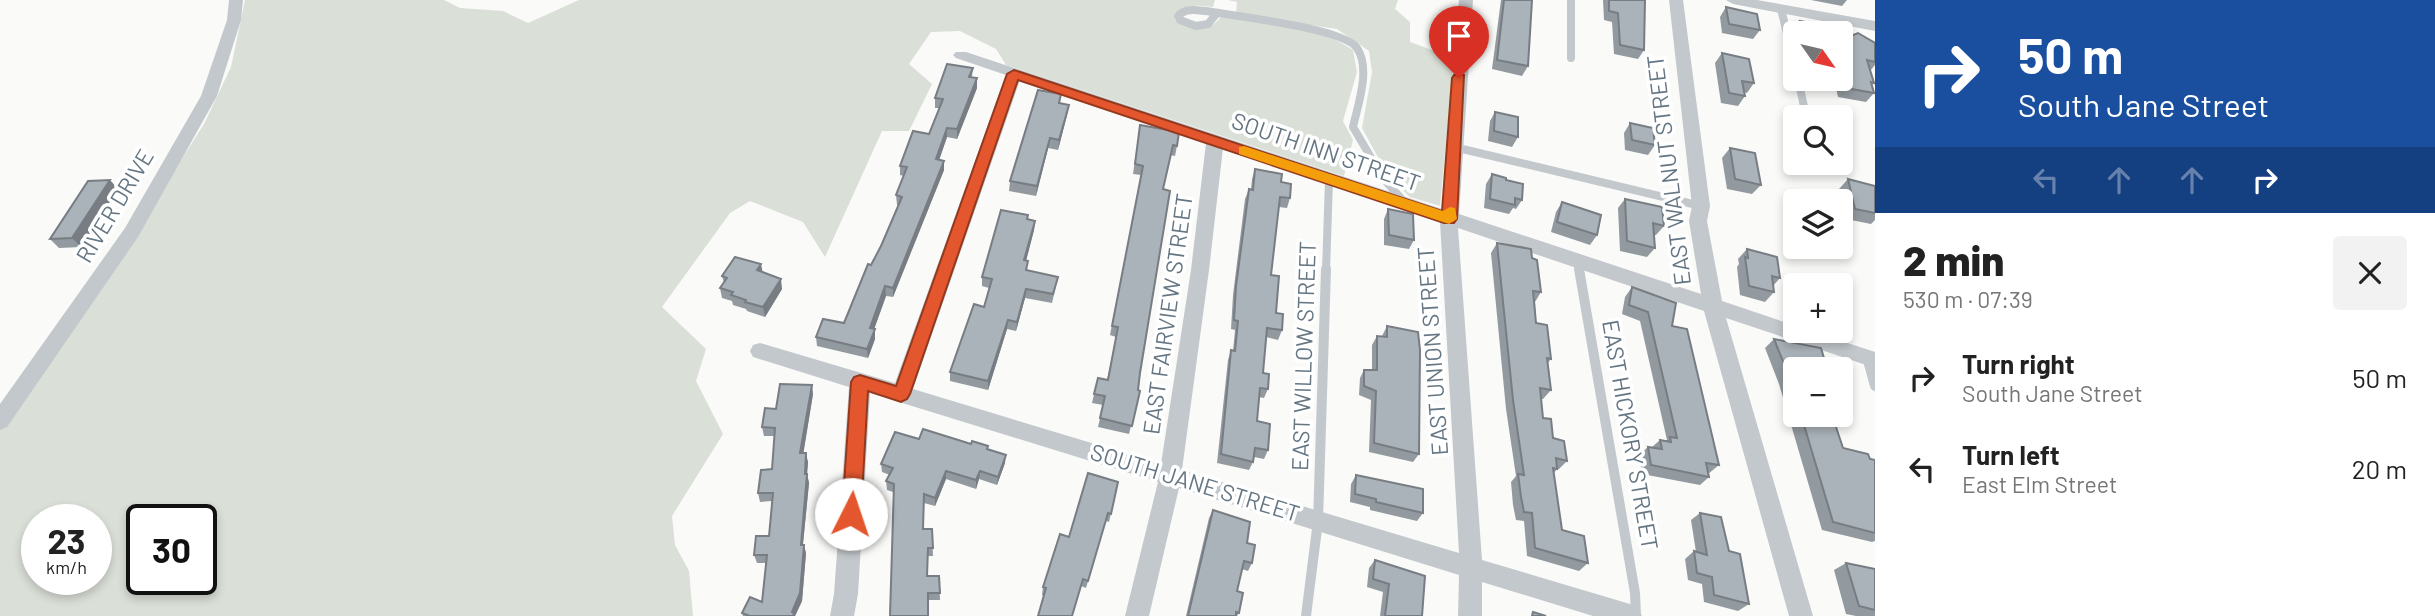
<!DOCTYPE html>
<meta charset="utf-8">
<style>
:root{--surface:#fff;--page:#f2f2f2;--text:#222;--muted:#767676}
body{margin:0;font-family:Barlow,sans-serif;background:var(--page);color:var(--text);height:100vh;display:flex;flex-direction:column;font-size:26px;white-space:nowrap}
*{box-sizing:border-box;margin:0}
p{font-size:23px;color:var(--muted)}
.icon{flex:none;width:38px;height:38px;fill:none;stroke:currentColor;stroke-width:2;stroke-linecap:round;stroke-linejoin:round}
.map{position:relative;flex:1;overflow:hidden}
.drawer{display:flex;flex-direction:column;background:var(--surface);width:560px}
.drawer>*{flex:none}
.top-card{background:#1a4fa0;color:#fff;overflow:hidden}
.needle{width:46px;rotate:124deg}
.controls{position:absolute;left:1783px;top:21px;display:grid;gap:14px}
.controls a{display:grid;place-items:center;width:70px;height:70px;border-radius:7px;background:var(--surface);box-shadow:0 4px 10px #0003;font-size:35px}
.speed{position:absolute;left:21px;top:504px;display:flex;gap:14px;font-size:35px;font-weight:700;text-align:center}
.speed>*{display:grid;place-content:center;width:91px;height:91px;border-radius:50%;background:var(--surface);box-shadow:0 4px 10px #0003;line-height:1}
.speed small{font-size:18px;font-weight:400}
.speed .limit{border:4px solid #111;border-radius:10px;background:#fff;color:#111}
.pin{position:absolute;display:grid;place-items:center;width:60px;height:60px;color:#fff;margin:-72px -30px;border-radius:50% 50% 50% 0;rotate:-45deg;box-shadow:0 0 7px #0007}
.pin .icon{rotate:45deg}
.me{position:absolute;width:77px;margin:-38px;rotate:4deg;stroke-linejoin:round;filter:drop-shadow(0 0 5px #0008)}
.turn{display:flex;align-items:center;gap:24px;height:147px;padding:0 28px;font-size:32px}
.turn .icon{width:91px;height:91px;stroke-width:2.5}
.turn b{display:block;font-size:49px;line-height:60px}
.lanes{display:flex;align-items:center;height:66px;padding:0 28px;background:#0003;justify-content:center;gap:35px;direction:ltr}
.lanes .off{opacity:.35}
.round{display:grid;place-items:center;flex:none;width:74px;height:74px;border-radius:7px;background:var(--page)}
.head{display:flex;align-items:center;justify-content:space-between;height:119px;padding:0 28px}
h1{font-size:42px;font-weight:800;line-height:52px}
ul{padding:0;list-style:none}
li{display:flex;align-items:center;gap:21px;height:91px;padding:0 28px}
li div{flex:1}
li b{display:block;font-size:26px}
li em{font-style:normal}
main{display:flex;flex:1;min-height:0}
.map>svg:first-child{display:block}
.green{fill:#dadfd7;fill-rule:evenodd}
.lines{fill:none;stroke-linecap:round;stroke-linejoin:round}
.service-far1{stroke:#c3c8cc;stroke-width:8}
.service{stroke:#c3c8cc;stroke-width:10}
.minor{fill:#c3c8cc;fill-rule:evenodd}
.wall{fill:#929a9f}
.shaded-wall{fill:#777d82}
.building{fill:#aab3b9;stroke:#777d82;stroke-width:2}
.route{fill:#e4572e;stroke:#94391e;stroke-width:2}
.slow{fill:#f59e0b}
.labels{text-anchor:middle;stroke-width:7;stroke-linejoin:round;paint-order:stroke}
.street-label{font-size:23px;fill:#657683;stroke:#fff}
</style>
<main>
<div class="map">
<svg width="1875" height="616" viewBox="0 0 1875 616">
<rect width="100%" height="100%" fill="#fafaf8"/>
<g class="green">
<path d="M245 0H444L460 8 503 11 528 23 579 0H1215L1213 7C1196 5 1188 4 1174 14L1175 20C1192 30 1207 34 1221 17 1263 24 1317 25 1353 50L1357 72 1343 121 1353 140 1344 176 1006 65 996 49 960 31 931 32 909 64 932 84 909 131H882L825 257 803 222 750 201 730 213 662 307 706 349 696 381 723 434 672 516 675 545 689 571 693 616H0V417L151 207 204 124 231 67ZM37 520H96V579H37ZM142 520H201V579H142Z"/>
<path d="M1228 0H1398L1395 9 1410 22V42L1454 58 1440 206 1410 197 1397 185 1385 170 1362 128 1372 72 1369 51 1337 29 1236 14 1237 2Z"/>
</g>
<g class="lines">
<g class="service-far1">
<path d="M1571 0V58"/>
<path d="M1781 9 1796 70"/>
<path d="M1217 13 1208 24 1196 26 1180 20 1178 16C1186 8 1195 10 1206 11 1234 16 1343 28 1357 48 1371 69 1358 104 1353 127L1383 178 1406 204"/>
<path d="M1798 79 1805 111"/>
<path d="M1454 147 1701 206"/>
<path d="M1578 261 1580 271"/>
<path d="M1326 271 1329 180"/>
</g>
<g class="service">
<path d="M1579 269 1635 593 1636 616"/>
<path d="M1867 357 1875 386"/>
<path d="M1306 616 1318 521 1326 269"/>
</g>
<g class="minor">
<path d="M229 0H243L241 20 217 96 138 237 7 427 0 430V404L125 228 201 96 227 20Z"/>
<path d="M1459 0H1473L1459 214 1701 294 1689 221 1692 206 1669 0H1683L1710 206 1707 221 1722 301 1796 326V331H1811L1875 352V368L1726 318 1813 616H1789L1704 311 1458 228 1482 560 1630 604 1638 608 1642 616H1593L1482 582V616H1458L1459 575 1179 488 1149 616H1125L1158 482 870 393 858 594 854 616H830L834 594 849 387 753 357 750 351 753 345 760 343 895 383 1006 75 956 58 953 55 956 52H966L1442 209ZM1020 80 1206 143 1191 270 1161 464 913 389ZM1223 148 1440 222 1459 553 1182 470 1209 270Z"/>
<path d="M1726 0H1757L1875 21V31L1733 4Z"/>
</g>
</g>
<g class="wall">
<path d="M1501 0H1532L1528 66 1522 76 1492 69Z"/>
<path d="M1603 0H1645L1644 50 1638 59 1614 54 1612 22 1604 20Z"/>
<path d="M1811 0H1847L1842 6Z"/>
<path d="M1726 7 1760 30 1753 39 1722 33 1720 17Z"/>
<path d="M1800 21 1834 33H1796V39L1793 30Z"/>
<path d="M1841 40 1875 43V65L1870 71 1874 83 1871 85 1874 93 1866 102 1838 97 1834 80 1825 79H1841Z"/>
<path d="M1722 53 1754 83 1747 93 1744 92 1745 96 1738 106 1721 103 1715 63Z"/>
<path d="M973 68 972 77 977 78V88L957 139 947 137 939 160 944 161V170L893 297 886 296 874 329H875V339L868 358 817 346 816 337 844 323 871 265 881 246 898 205H897L896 195 904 176 900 175V166L929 134 939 108H935V98Z"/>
<path d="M1060 104 1069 105 1067 115 1058 150 1048 148 1036 196 1009 191 1010 181Z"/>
<path d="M1495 112 1518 137 1512 147 1488 141 1490 121Z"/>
<path d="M1630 123 1655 145 1648 155 1625 150 1624 133Z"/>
<path d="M1140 125 1177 146 1175 156 1170 155 1163 189 1140 373 1138 390 1140 391 1129 434 1098 427 1103 405 1092 403 1098 378 1107 380 1116 337 1110 335 1141 175 1133 174Z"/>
<path d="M1730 148 1761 185 1752 194 1727 189 1722 158Z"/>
<path d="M1255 169 1281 182 1290 198 1287 208 1279 207 1271 275 1276 313 1282 330 1278 340 1266 337 1263 373 1268 389 1264 398 1259 397 1257 421 1268 450 1264 459 1254 457 1253 462 1249 470 1217 463 1228 360 1231 350 1233 351 1235 330 1231 329 1233 295 1245 199 1249 189 1251 190 1252 179Z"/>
<path d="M1492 174 1506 180 1522 200 1516 209 1513 208 1509 214 1484 208 1486 184Z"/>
<path d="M1848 179 1875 186V220L1871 224 1846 219 1839 189Z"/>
<path d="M118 189 81 247 59 248 50 239Z"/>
<path d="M1625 199 1664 226 1656 235H1654L1655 248 1647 257 1620 251 1618 208Z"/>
<path d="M1562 202 1597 235 1590 245 1551 232 1556 212Z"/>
<path d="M1388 209 1414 240 1409 249 1384 245V219Z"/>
<path d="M1027 219 1035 221 1034 230 1026 260 1027 271 1056 286 1052 303 1025 298 1016 331 1007 329 988 390 950 381V372L984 307 989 288 982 286V277Z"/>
<path d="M1497 243 1532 258 1541 292 1535 302 1536 323 1551 359 1547 364 1551 390 1543 399H1541L1543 418 1553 438 1567 461 1559 469H1557L1554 473 1562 530 1588 563 1579 571 1527 556 1524 521 1516 520 1513 505 1511 482 1516 476 1506 409 1491 253Z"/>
<path d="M1747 249 1780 278 1773 286 1774 292 1765 302 1740 295 1737 267 1739 264 1738 259Z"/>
<path d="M763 273 782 289 765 317 747 311 746 309 733 305 732 301 722 298 720 288 724 283 722 276Z"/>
<path d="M1632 287 1672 326 1719 465 1708 474 1709 477 1700 485 1642 474 1639 455 1648 447H1652L1660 440 1666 441 1667 440 1640 321 1622 314 1625 297Z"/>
<path d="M1387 326 1419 454 1413 462 1369 452 1371 400 1359 395 1360 378 1364 370H1372V345L1377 336H1382Z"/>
<path d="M1774 339 1826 365 1820 369H1796V415H1832L1843 448 1875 460V541L1872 542 1822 530 1779 384 1765 348Z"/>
<path d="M813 394 803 453 808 462 807 474 809 483 803 545 806 553 802 601 795 616H743L742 613 762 602 766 563H757L754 555 769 536 772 501 760 502 758 493 772 469 775 436H764L762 427 776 409Z"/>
<path d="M919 439 988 446V449L1005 463 997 485 979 479 976 489 946 479 935 506 924 503 923 529H932L933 556H928V576H939L940 600H928L893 492 887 490 886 481 890 475 882 472 881 464Z"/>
<path d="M1356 475 1423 513 1417 521 1370 510V507L1350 502 1351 484Z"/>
<path d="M1118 482 1109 522 1106 521 1086 588 1081 586 1072 616 1042 595 1043 587Z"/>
<path d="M1213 510 1247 543 1252 563 1248 571 1242 569 1237 591 1239 613 1237 616H1186L1209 518Z"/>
<path d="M1700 513 1729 551 1749 604 1738 611 1704 602 1702 584 1688 580 1685 559 1694 551 1696 552 1691 520Z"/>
<path d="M1375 560 1422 616H1380L1383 592 1367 587 1369 568Z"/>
<path d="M1846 563 1875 569V616H1856L1846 614 1834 570Z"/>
</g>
<g class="shaded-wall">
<path d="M977 78V88L957 139V129Z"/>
<path d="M1069 105 1067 115 1058 150 1059 140Z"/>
<path d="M947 128V137L936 169V159Z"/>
<path d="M1050 138 1048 148 1036 196 1037 186Z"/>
<path d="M944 161V170L893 297V288Z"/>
<path d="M110 180 118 189 81 247 72 238Z"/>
<path d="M1035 221 1034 230 1024 269V260Z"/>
<path d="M761 264 763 274 757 270Z"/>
<path d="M781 279 782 289 765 317 763 307Z"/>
<path d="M885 286 886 296 871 338 870 328Z"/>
<path d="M1026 289 1025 298 1016 331 1017 322Z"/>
<path d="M1008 320 1007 329 988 390V381Z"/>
<path d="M875 329V339L868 358 867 349Z"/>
<path d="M812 385 813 394 802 462 800 453Z"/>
<path d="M806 453 808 462 807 474 809 483 802 553 801 545Z"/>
<path d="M1006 455 1005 463 997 485 998 477Z"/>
<path d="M946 471V479L935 506V498Z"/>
<path d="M980 471 979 479 976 489V480Z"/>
<path d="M804 545 806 553 802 601 795 616H793L792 612Z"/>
</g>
<g class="building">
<path d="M1504 0H1532L1528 66 1497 60Z"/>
<path d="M1609 0H1645L1644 50 1620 45 1618 13 1609 11Z"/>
<path d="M1726 7 1757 14 1760 30 1729 24Z"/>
<path d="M1800 21 1832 27 1834 33H1804Z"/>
<path d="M1858 33 1875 43V62L1867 60 1874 83 1871 82 1874 93 1846 88 1841 71V40Z"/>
<path d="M1722 53 1749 59 1754 83 1742 81 1745 96 1729 93Z"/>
<path d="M947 64 973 68 969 77 977 78 957 129 947 128 936 159 944 161 893 288 885 286 870 328 875 329 867 349 816 337 823 319 844 323 868 264 871 265 881 246 902 197 896 195 907 167 900 166 913 131 929 134 943 99 935 98Z"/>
<path d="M1038 90 1061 94 1059 103 1069 105 1059 140 1050 138 1037 186 1010 181Z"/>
<path d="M1495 112 1518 117V137L1494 131Z"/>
<path d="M1630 123 1653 128 1655 145 1632 140Z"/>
<path d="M1140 125 1179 132 1177 146 1173 145 1163 189 1170 191 1140 373 1138 390 1140 391 1132 426 1100 418 1105 396 1094 394 1098 378 1108 380 1118 327 1112 326 1143 166 1135 164Z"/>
<path d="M1730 148 1755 153 1761 185 1735 179Z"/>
<path d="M1255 169 1282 174 1281 182 1291 184 1290 198 1280 197 1271 275 1279 276 1276 313 1283 314 1282 330 1267 328 1263 373 1269 374 1268 389 1260 388 1257 421 1270 424 1268 450 1255 448 1253 462 1221 454 1231 350 1235 351 1238 321 1234 320 1236 286 1249 189 1253 190Z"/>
<path d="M1492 174 1506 178V180L1523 184 1522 200 1515 198V205L1490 199Z"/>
<path d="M1848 179 1875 186V213L1855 209Z"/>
<path d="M110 180 72 238 50 239 88 181Z"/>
<path d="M1625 199 1662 207 1664 226 1653 223 1655 248 1627 241Z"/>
<path d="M1562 202 1601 215 1597 235 1557 222Z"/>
<path d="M1388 209 1413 214 1414 240 1389 235Z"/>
<path d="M1001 210 1028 215 1027 219 1035 221 1024 260 1028 261 1026 270 1058 277 1053 294 1026 289 1017 322 1008 320 988 381 950 372 974 304 984 307 992 279 982 277Z"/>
<path d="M1497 243 1531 249 1532 258 1537 260 1541 292 1533 291 1536 323 1547 325 1551 359 1547 358 1551 390 1540 388 1543 418 1551 419 1553 438 1564 441 1567 461 1556 458 1557 469 1553 468 1562 530 1584 536 1588 563 1535 548 1532 513 1524 512 1521 497 1518 474 1524 475 1513 400Z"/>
<path d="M1747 249 1777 257 1780 278 1772 276 1774 292 1749 286 1745 257 1748 258Z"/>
<path d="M735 257 761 264 757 270 781 279 763 307 745 302 746 300 731 295 733 292 720 288 727 278 722 276Z"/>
<path d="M1632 287 1676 303 1672 326 1687 329 1719 465 1706 463 1709 477 1651 465 1648 447 1662 449 1660 440 1671 442 1670 437 1677 438 1648 312 1629 305Z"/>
<path d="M1387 326 1418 332 1420 350 1419 454 1374 443 1376 391 1364 386V370H1377V336L1387 337Z"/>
<path d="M1774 339 1821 348 1826 365 1816 363 1818 369H1796V398L1789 376Z"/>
<path d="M780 384 812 385 800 453H806L805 474H807L801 545H804L800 593 792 612 794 613 793 616H750L742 613 750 597 762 602 767 555H754L756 536H769L773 493H758L761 470 772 469 775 428 762 427 765 408 776 409Z"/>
<path d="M1801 415H1832L1843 448 1868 454 1870 459 1875 460V533L1833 522Z"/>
<path d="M923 429 971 444 972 441 988 446 987 449 1006 455 998 477 980 471 976 480 946 471 935 498 924 494 923 529H932L933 548H928L927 576H939L940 593H928V616H890L894 484 886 481 893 468 881 464 895 432 919 439Z"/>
<path d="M1088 473 1118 482 1111 514 1108 513 1088 581 1083 579 1072 616H1038L1046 588 1043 587 1060 534 1069 537Z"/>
<path d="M1356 475 1423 489V513L1376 502V499L1355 494Z"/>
<path d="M1213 510 1250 522 1247 543 1255 545 1252 563 1244 561 1237 591 1243 593 1239 613 1236 612V616H1188Z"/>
<path d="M1700 513 1721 517 1729 551 1740 554 1749 604 1714 595 1712 577 1697 573 1694 551 1707 555Z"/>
<path d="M1375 560 1425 576 1422 616H1385L1389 584 1373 579Z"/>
<path d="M1846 563 1875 569V610L1859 606Z"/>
<path d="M1533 612 1546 616H1532Z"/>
</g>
<path class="route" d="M1014 70 1442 211 1452 78 1454 75H1464L1457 219 1454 223H1444L1018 80 910 394 907 399 901 402 868 391 861 514 858 520 851 523 845 520 842 514 851 382 854 377 860 375 896 386 1007 74Z"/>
<path class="slow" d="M1244 146 1443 211 1450 207 1455 208 1457 219 1449 224 1239 154V147Z"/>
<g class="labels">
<g class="street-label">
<text transform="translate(1326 152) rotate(19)" y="8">SOUTH INN STREET</text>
<text transform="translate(1669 170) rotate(-97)" y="8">EAST WALNUT STREET</text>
<text transform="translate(115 206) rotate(-59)" y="8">RIVER DRIVE</text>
<text transform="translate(1168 314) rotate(-82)" y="8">EAST FAIRVIEW STREET</text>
<text transform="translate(1433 351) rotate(-94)" y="8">EAST UNION STREET</text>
<text transform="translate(1304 356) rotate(-88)" y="8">EAST WILLOW STREET</text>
<text transform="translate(1630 435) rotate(80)" y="8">EAST HICKORY STREET</text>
<text transform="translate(1195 483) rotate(17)" y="8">SOUTH JANE STREET</text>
</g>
</g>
</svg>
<div class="controls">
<a><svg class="needle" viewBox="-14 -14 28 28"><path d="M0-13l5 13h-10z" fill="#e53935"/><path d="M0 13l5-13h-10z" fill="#767676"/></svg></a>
<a><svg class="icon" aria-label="search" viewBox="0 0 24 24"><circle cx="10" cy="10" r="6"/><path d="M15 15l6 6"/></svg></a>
<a><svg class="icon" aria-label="layers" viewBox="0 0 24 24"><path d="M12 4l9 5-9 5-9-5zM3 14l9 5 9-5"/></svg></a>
<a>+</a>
<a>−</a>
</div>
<div class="speed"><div>23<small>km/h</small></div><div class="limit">30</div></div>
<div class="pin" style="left:1459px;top:78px;background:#d93025"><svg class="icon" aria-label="arrive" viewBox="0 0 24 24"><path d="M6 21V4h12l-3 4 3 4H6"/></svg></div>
<svg class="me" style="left:851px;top:514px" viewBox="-20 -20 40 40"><circle r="19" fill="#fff"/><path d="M0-13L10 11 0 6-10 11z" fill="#e4572e"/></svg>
</div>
<section class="drawer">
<div class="top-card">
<div class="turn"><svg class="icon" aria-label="right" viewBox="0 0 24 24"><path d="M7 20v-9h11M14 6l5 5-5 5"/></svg><div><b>50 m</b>South Jane Street</div></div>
<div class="lanes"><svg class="icon off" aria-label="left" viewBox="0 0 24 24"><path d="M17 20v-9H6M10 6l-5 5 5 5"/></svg><svg class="icon off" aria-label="ahead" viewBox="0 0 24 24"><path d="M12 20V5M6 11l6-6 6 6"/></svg><svg class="icon off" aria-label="ahead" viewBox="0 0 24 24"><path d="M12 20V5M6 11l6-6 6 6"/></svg><svg class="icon" aria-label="right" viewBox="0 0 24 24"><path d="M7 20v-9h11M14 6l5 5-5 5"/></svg></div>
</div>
<div class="head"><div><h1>2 min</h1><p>530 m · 07:39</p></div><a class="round"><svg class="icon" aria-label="close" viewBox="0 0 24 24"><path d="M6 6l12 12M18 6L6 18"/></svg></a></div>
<ul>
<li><svg class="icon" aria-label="right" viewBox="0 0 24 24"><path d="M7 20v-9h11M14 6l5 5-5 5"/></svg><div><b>Turn right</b><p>South Jane Street</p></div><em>50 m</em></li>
<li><svg class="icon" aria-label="left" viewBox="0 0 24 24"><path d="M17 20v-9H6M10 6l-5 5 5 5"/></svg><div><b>Turn left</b><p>East Elm Street</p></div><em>20 m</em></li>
</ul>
</section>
</main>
